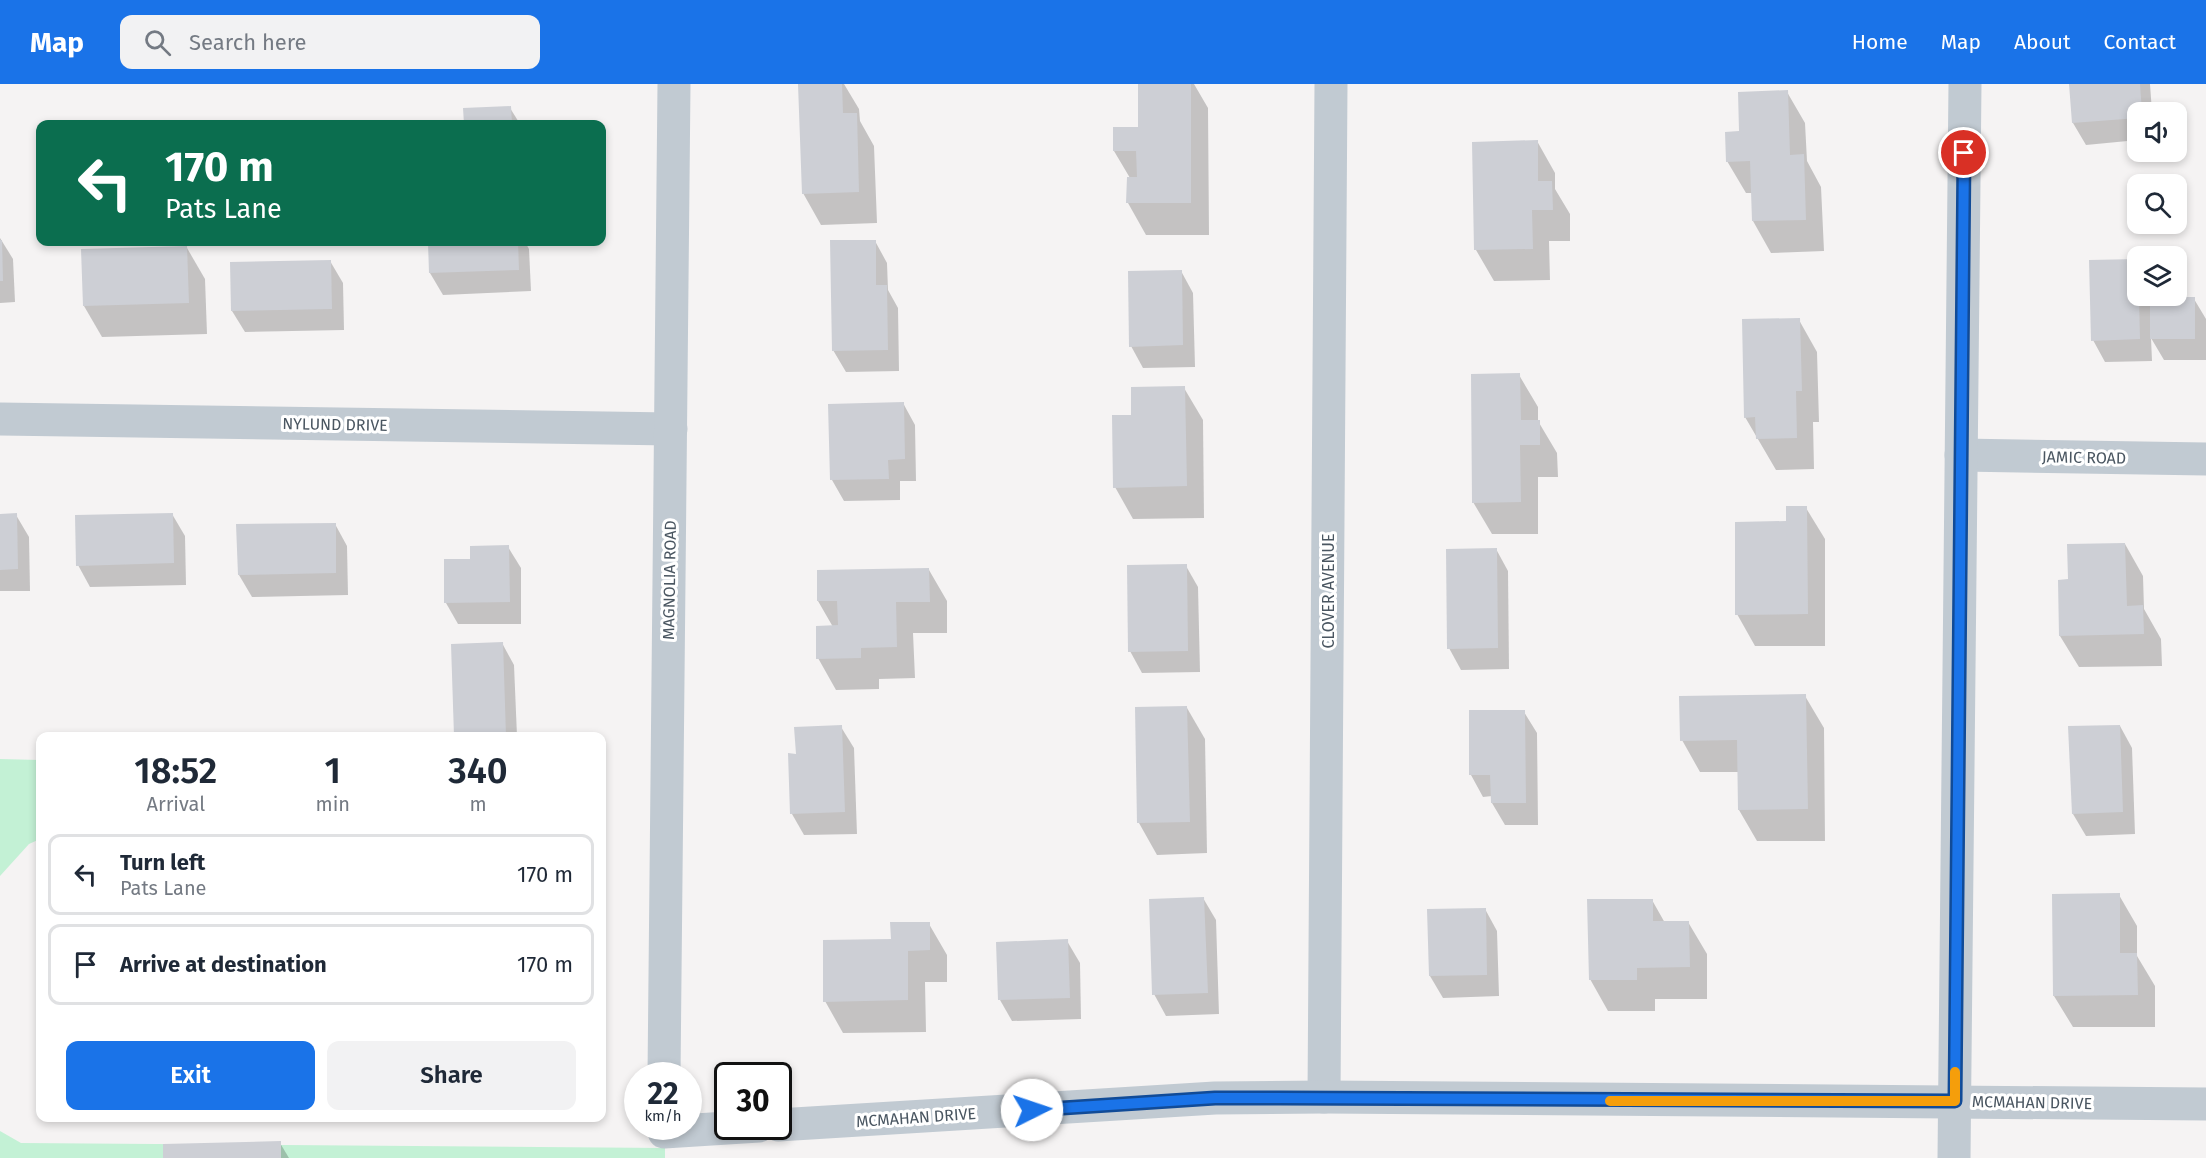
<!DOCTYPE html>
<style>
:root{--surface:#fff;--page:#f2f2f3;--text:#1f2937;--muted:#747a83;--line:#e0e1e3;--accent:#1a73e8}
body{margin:0;font-family:"Fira Sans",sans-serif;background:var(--page);color:var(--text);height:100vh;display:flex;flex-direction:column;font-size:22px;white-space:nowrap}
*{box-sizing:border-box;margin:0}
p{font-size:20px;color:var(--muted)}
.icon{flex:none;width:33px;height:33px;fill:none;stroke:currentColor;stroke-width:2;stroke-linecap:round;stroke-linejoin:round}
.map{position:relative;flex:1;overflow:hidden}
.panel{position:absolute;left:36px;top:648px;width:570px;height:390px;display:flex;flex-direction:column;background:var(--surface);border-radius:12px;box-shadow:0 3px 9px #0003}
.panel>*{flex:none}
.guide{position:absolute;left:36px;top:36px;width:570px;height:126px;border-radius:12px;box-shadow:0 3px 9px #0003;background:#0b6e4f;color:#fff;overflow:hidden}
.buttons{position:absolute;left:2127px;top:18px;display:grid;gap:12px}
.buttons a{display:grid;place-items:center;width:60px;height:60px;border-radius:12px;background:var(--surface);box-shadow:0 3px 9px #0003;font-size:30px}
.speed{position:absolute;left:624px;top:978px;display:flex;gap:12px;font-size:30px;font-weight:700;text-align:center}
.speed>*{display:grid;place-content:center;width:78px;height:78px;border-radius:50%;background:var(--surface);box-shadow:0 3px 9px #0003;line-height:1}
.speed small{font-size:15px;font-weight:400}
.speed .limit{border:3px solid #111;border-radius:9px;background:#fff;color:#111}
.pin{position:absolute;display:grid;place-items:center;width:51px;height:51px;color:#fff;margin:-26px;border:3px solid #fff;border-radius:50%;box-shadow:0 2px 6px #0007}
.me{position:absolute;width:66px;margin:-33px;rotate:86deg;stroke-linejoin:round;filter:drop-shadow(0 0 4px #0008)}
.turn{display:flex;align-items:center;gap:21px;height:126px;padding:0 30px;font-size:27px}
.turn .icon{width:78px;height:78px;stroke-width:2.5}
.turn b{display:block;font-size:42px;line-height:51px}
.eta{display:flex;justify-content:space-evenly;align-items:center;height:102px;text-align:center}
.eta b{font-size:36px;font-weight:600;line-height:42px}
.cta{display:flex;gap:12px;margin-top:auto;padding:12px 30px}
.cta a{flex:1;height:69px;border-radius:12px;background:var(--accent);color:#fff;font-size:24px;font-weight:600;line-height:69px;text-align:center}
.cta a+a{background:var(--page);color:var(--text)}
ul{padding:0;list-style:none}
li{display:flex;align-items:center;gap:18px;height:81px;margin:0 12px 9px;padding:0 18px;border:3px solid var(--line);border-radius:12px}
li div{flex:1}
li b{display:block;font-size:22px}
li em{font-style:normal}
header{display:flex;align-items:center;gap:36px;box-sizing:border-box;height:84px;padding:0 30px;background:var(--accent);color:#fff}
header strong{font-size:28px}
nav{display:flex;gap:33px;margin-inline-start:auto;font-size:21px}
.search{width:420px;height:54px;background:var(--page);display:flex;align-items:center;gap:15px;box-sizing:border-box;padding:0 21px;border-radius:12px;color:var(--muted);font-size:22px}
.map>svg:first-child{display:block}
.green{fill:#c3f1d5}
.shadow{fill:#0003}
.building{fill:#cdcfd5}
.lines{fill:none;stroke-linecap:round;stroke-linejoin:round}
.street{stroke:#c1cad2;stroke-width:33}
.route-casing{stroke:#114b97;stroke-width:15}
.route{stroke:#1a73e8;stroke-width:10}
.slow{stroke:#f59e0b;stroke-width:10}
.labels{text-anchor:middle;stroke-width:6;stroke-linejoin:round;paint-order:stroke}
.street-label{font-size:16px;fill:#4a5661;stroke:#fff}
</style>
<header>
<strong>Map</strong>
<div class="search"><svg class="icon" aria-label="search" viewBox="0 0 24 24"><circle cx="10" cy="10" r="6"/><path d="M15 15l6 6"/></svg>Search here</div>
<nav><a>Home</a><a>Map</a><a>About</a><a>Contact</a></nav>
</header>
<div class="map">
<svg width="2206" height="1074" viewBox="0 0 2206 1074">
<rect width="100%" height="100%" fill="#f5f3f3"/>
<g class="green">
<path d="M0 675 40 676V755L29 760 0 792Z"/>
<path d="M0 1047 21 1059 665 1064V1074H0Z"/>
</g>
<g class="shadow">
<path d="M800 0H844L859 25 860 37 874 62 877 139 821 141 803 109Z"/>
<path d="M1139 0H1194L1208 24 1209 151H1146L1128 119V94H1130L1114 67V45H1139Z"/>
<path d="M2070 0H2150L2152 28H2138V56L2086 61 2073 39Z"/>
<path d="M1787 8 1805 39 1807 77 1821 103 1824 167 1771 169 1753 137 1752 109H1746L1727 77 1741 48Z"/>
<path d="M510 24 520 40H466L465 25Z"/>
<path d="M1537 57 1555 89V105L1570 130V157H1549L1550 196 1494 197 1476 166Z"/>
<path d="M0 154 13 175 15 218 0 219Z"/>
<path d="M875 157 887 179 888 206 898 224 899 287 846 288 833 266Z"/>
<path d="M429 158H525L529 165 531 207 443 211 430 189Z"/>
<path d="M187 164 205 195 207 250 102 253 84 222Z"/>
<path d="M330 177 343 199 344 246 245 248 232 227Z"/>
<path d="M1181 187 1193 209 1195 283 1143 284 1131 262Z"/>
<path d="M2138 212H2151V215H2194L2206 235V276H2164L2151 254 2152 277 2105 278 2093 256Z"/>
<path d="M1799 236 1817 268 1819 338H1813L1814 385 1776 386 1745 333Z"/>
<path d="M1519 291 1538 323V337L1557 369 1558 393H1538V450H1492L1473 418Z"/>
<path d="M1184 304 1203 336 1204 434 1133 435 1115 403 1132 332Z"/>
<path d="M903 319 915 341 916 397H900V416L844 417 832 396Z"/>
<path d="M1806 424 1825 455V562H1755L1737 530 1788 439Z"/>
<path d="M172 430 185 452 186 501 90 503 78 481Z"/>
<path d="M0 431H16L29 453 30 507H0Z"/>
<path d="M335 440 347 462 348 511 252 513 239 491Z"/>
<path d="M2125 460 2143 492 2144 525 2161 555 2162 582 2079 583 2060 552 2069 497Z"/>
<path d="M508 463 521 484V540H458L446 519 471 476Z"/>
<path d="M1496 465 1508 487 1509 585 1461 586 1449 564Z"/>
<path d="M1186 482 1198 503 1200 588 1142 589 1130 567Z"/>
<path d="M929 486 947 517V549H913L915 594 879 595V605L836 606 818 574 833 543 818 517Z"/>
<path d="M502 559 514 581 517 652H456L453 561Z"/>
<path d="M1805 612 1824 644 1825 757H1757L1739 726V688H1700L1682 656Z"/>
<path d="M1187 624 1205 655 1207 769 1157 771 1139 739Z"/>
<path d="M1524 628 1537 649 1538 741H1505L1492 719V712L1483 713 1471 691Z"/>
<path d="M2120 642 2132 664 2135 750 2086 752 2073 730Z"/>
<path d="M841 643 854 664 857 750 804 751 792 730 797 671Z"/>
<path d="M2119 811 2137 842V872L2155 902V943H2073L2054 912Z"/>
<path d="M1203 814 1216 836 1219 930 1166 932 1154 910Z"/>
<path d="M1652 816 1665 839 1688 838 1707 870V915H1655V927H1608L1590 895Z"/>
<path d="M1485 825 1497 847 1499 912 1443 914 1430 892 1428 827Z"/>
<path d="M929 840 947 871V898H925L926 948 843 949 825 917 892 857Z"/>
<path d="M1067 857 1080 879 1081 935 1012 937 1000 916Z"/>
<path d="M280 1059 289 1074H165Z"/>
</g>
<g class="building">
<path d="M798 0H842L843 29H857L859 108 802 110Z"/>
<path d="M1138 0H1191V119H1126L1127 93H1137L1136 67H1113V43H1138Z"/>
<path d="M2069 0H2140L2142 28H2138V34L2072 39Z"/>
<path d="M1788 6 1790 71 1804 70 1806 136 1752 137 1750 77 1726 78 1725 48 1739 47 1738 8Z"/>
<path d="M511 22 512 40H464L463 24Z"/>
<path d="M1538 56V97H1552L1553 126H1532L1533 165 1474 166 1472 58Z"/>
<path d="M0 156H2L3 197H0Z"/>
<path d="M830 156H876V201H887L888 266 832 267Z"/>
<path d="M428 158H518L519 186 429 189Z"/>
<path d="M187 162 189 219 83 222 81 165Z"/>
<path d="M2138 175 2140 255 2091 257 2089 176Z"/>
<path d="M331 176 332 225 231 227 230 178Z"/>
<path d="M1182 186 1183 261 1129 263 1128 187Z"/>
<rect x="2150" y="213" width="45" height="42"/>
<path d="M1800 234 1802 307H1796L1797 354 1756 355 1755 333 1744 334 1742 235Z"/>
<path d="M1520 289 1521 336H1540V361H1520L1521 418 1472 419 1471 290Z"/>
<path d="M1185 302 1187 402 1113 404 1112 331H1131V303Z"/>
<path d="M904 318 905 375 888 376 889 395 830 396 828 320Z"/>
<path d="M1786 422H1807L1808 530 1735 531V438L1786 437Z"/>
<path d="M17 429 18 485 0 486V430Z"/>
<path d="M173 429 174 479 76 482 75 431Z"/>
<path d="M336 439V489L238 491 236 440Z"/>
<path d="M2125 459 2127 522 2143 521 2144 550 2059 552 2058 496 2068 495 2067 460Z"/>
<path d="M509 461 510 518 444 519V475H470V462Z"/>
<path d="M1497 464 1498 564 1447 565 1446 465Z"/>
<path d="M1187 480 1188 567 1128 568 1127 481Z"/>
<path d="M929 484 930 518H896L897 563 861 564V574L816 575V542L838 541 837 517H817V486Z"/>
<path d="M503 558 506 652H454L451 560Z"/>
<path d="M1806 610 1808 725 1738 726 1737 656 1680 657 1679 612Z"/>
<path d="M1187 622 1190 738 1137 739 1135 623Z"/>
<path d="M1469 626H1525L1526 719H1491L1490 691H1469Z"/>
<path d="M842 641 845 728 790 730 788 669 796 670 794 643Z"/>
<path d="M2120 641 2123 728 2072 730 2068 642Z"/>
<path d="M2120 809V869H2137L2138 911 2053 912 2052 810Z"/>
<path d="M1204 813 1208 909 1152 911 1149 815Z"/>
<path d="M1587 815H1653V837H1689L1690 883 1637 884V896H1589Z"/>
<path d="M1486 824 1487 891 1429 892 1427 825Z"/>
<path d="M890 838H930V866L908 867V916L823 918V856L891 855Z"/>
<path d="M1068 855 1070 914 998 916 996 858Z"/>
<path d="M281 1057V1074H163V1060Z"/>
</g>
<g class="lines">
<g class="street">
<path d="M0 335 671 345"/>
<path d="M1961 371 2206 375"/>
<path d="M664 992 674 0"/>
<path d="M1324 1013 1331 0"/>
<path d="M778 1041 1215 1014 1324 1013 2206 1020"/>
<path d="M664 1048 759 1042"/>
<path d="M1954 1074 1965 0"/>
</g>
</g>
<g class="lines">
<g class="route-casing">
<path id="route" d="M1032 1026 1215 1014H1280L1955 1017 1964 69"/>
</g>
<use href="#route" class="route"/>
<path class="slow" d="M1610 1017H1955V988"/>
</g>
<g class="labels">
<g class="street-label">
<text transform="translate(335 340) rotate(1)" y="6">NYLUND DRIVE</text>
<text transform="translate(2084 373) rotate(1)" y="6">JAMIC ROAD</text>
<text transform="translate(669 496) rotate(-89)" y="6">MAGNOLIA ROAD</text>
<text transform="translate(1328 507) rotate(-90)" y="6">CLOVER AVENUE</text>
<text transform="translate(2032 1018) rotate(1)" y="6">MCMAHAN DRIVE</text>
<text transform="translate(916 1033) rotate(-4)" y="6">MCMAHAN DRIVE</text>
</g>
</g>
</svg>
<div class="buttons">
<a><svg class="icon" aria-label="sound" viewBox="0 0 24 24"><path d="M4 9h4l5-4v14l-5-4H4zM17 9q2 3 0 6"/></svg></a>
<a><svg class="icon" aria-label="search" viewBox="0 0 24 24"><circle cx="10" cy="10" r="6"/><path d="M15 15l6 6"/></svg></a>
<a><svg class="icon" aria-label="layers" viewBox="0 0 24 24"><path d="M12 4l9 5-9 5-9-5zM3 14l9 5 9-5"/></svg></a>
</div>
<div class="speed"><div>22<small>km/h</small></div><div class="limit">30</div></div>
<div class="pin" style="left:1964px;top:69px;background:#d93025"><svg class="icon" aria-label="arrive" viewBox="0 0 24 24"><path d="M6 21V4h12l-3 4 3 4H6"/></svg></div>
<svg class="me" style="left:1032px;top:1026px" viewBox="-20 -20 40 40"><circle r="19" fill="#fff"/><path d="M0-13L10 11 0 6-10 11z" fill="#1a73e8"/></svg>
<div class="guide">
<div class="turn"><svg class="icon" aria-label="left" viewBox="0 0 24 24"><path d="M17 20v-9H6M10 6l-5 5 5 5"/></svg><div><b>170 m</b>Pats Lane</div></div>
</div>
<section class="panel">
<div class="eta">
<div><b>18:52</b><p>Arrival</p></div>
<div><b>1</b><p>min</p></div>
<div><b>340</b><p>m</p></div>
</div>
<ul>
<li><svg class="icon" aria-label="left" viewBox="0 0 24 24"><path d="M17 20v-9H6M10 6l-5 5 5 5"/></svg><div><b>Turn left</b><p>Pats Lane</p></div><em>170 m</em></li>
<li><svg class="icon" aria-label="arrive" viewBox="0 0 24 24"><path d="M6 21V4h12l-3 4 3 4H6"/></svg><div><b>Arrive at destination</b></div><em>170 m</em></li>
</ul>
<div class="cta"><a>Exit</a><a>Share</a></div>
</section>
</div>
